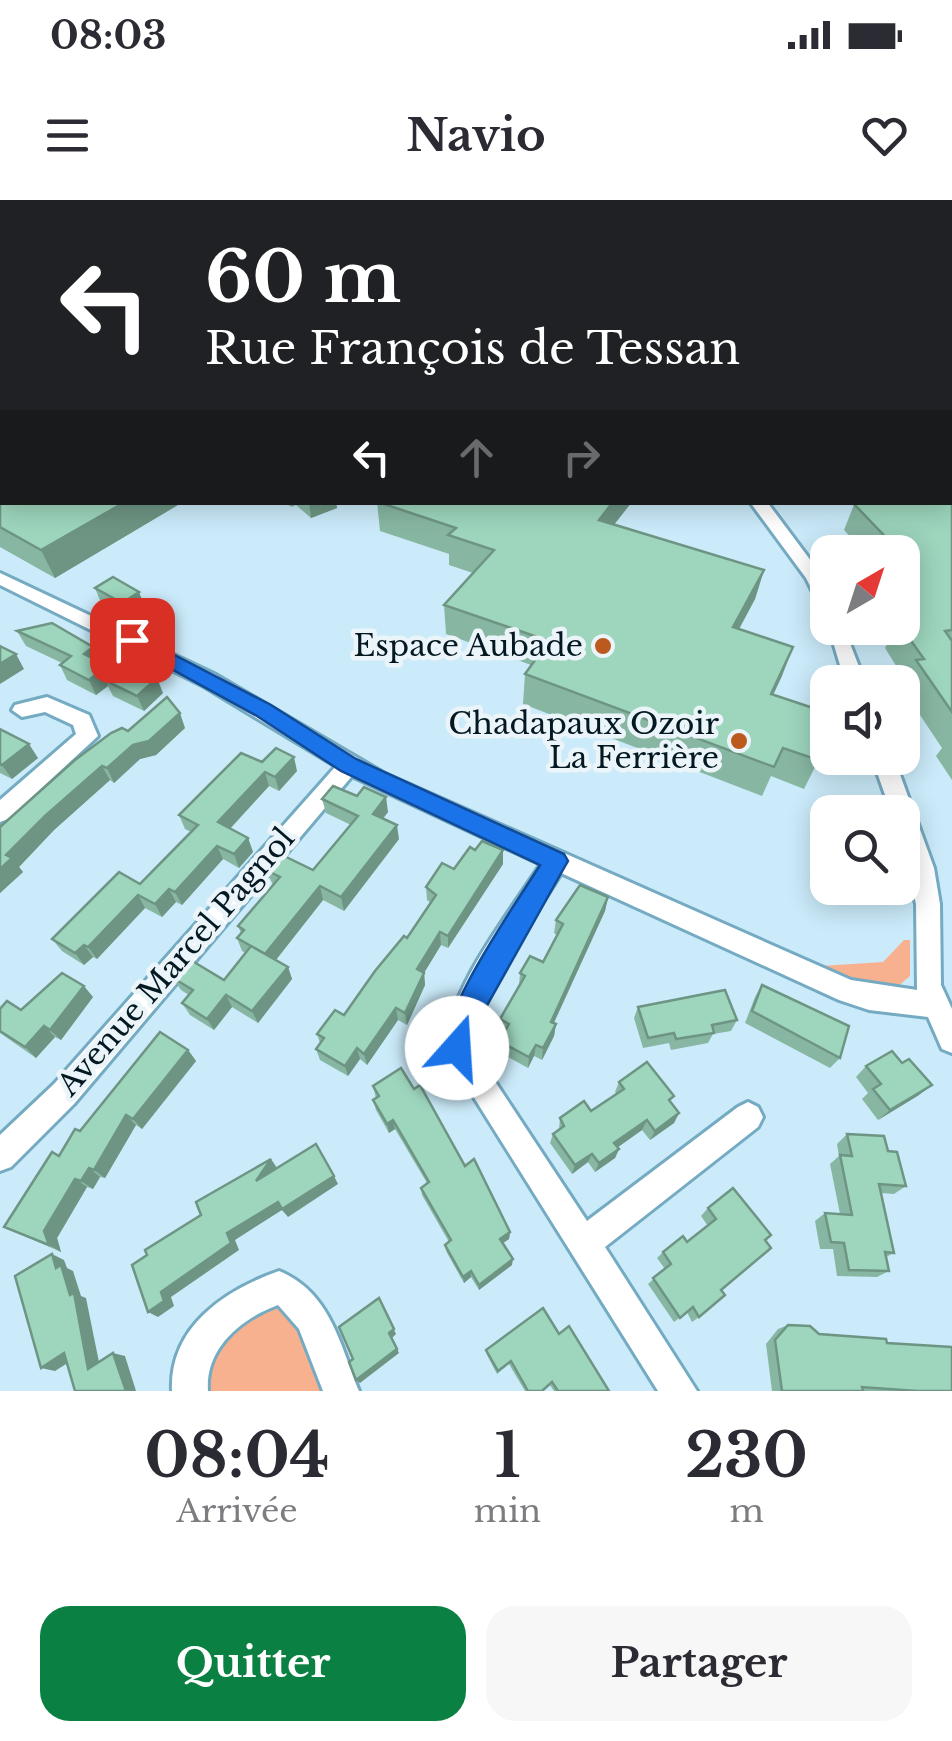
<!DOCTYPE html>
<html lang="fr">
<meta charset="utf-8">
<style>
:root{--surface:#fff;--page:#f7f7f7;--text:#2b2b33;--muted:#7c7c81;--accent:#0b8043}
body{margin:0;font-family:"Libre Baskerville",serif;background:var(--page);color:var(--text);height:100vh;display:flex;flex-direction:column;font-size:38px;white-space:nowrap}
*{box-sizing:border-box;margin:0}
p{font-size:32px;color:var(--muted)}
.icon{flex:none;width:55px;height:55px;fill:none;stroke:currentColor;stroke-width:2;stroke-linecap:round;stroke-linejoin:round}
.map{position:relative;height:1191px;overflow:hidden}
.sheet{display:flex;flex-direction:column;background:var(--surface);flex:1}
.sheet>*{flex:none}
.top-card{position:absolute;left:0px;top:0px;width:952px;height:305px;box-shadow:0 5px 25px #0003;background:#202124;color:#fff;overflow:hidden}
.needle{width:65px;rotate:39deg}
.tools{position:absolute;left:810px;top:335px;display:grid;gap:20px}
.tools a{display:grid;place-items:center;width:110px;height:110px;border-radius:20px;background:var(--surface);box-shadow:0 5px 25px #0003;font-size:50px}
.pin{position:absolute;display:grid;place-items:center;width:85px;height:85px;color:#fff;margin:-42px;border-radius:20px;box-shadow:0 5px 15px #0006}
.me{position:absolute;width:110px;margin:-55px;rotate:19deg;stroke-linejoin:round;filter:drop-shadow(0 0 8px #0008)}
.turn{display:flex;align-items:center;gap:35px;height:210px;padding:0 40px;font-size:45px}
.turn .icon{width:130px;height:130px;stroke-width:2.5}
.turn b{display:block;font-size:70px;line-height:85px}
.lanes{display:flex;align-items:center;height:95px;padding:0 40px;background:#0003;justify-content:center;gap:50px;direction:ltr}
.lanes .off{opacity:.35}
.eta{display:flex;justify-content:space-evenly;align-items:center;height:170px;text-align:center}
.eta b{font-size:60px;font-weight:800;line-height:70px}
.action{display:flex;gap:20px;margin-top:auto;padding:20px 40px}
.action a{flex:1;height:115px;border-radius:30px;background:var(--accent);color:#fff;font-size:40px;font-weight:800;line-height:115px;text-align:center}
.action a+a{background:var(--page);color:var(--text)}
.status{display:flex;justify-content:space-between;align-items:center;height:70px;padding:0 50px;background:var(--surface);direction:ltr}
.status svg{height:28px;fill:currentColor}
header{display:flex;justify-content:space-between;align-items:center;height:130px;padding:0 40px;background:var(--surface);font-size:45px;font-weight:800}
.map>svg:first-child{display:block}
.green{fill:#f8b18e}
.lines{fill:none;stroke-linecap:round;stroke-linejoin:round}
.minor-casing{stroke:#75abc2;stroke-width:6}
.minor{fill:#fff;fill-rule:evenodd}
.wall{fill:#87b7a3}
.shaded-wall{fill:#6e9584}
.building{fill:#9dd5bd;stroke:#6e9584;stroke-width:2.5}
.route{fill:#1a73e8;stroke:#114b97;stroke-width:2.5}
.poi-dot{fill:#bb591e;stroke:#eaf4f9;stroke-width:4}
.labels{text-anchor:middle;stroke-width:9;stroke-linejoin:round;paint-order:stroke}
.poi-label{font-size:30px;fill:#031821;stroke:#eaf4f9;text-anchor:end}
.street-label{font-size:30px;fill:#031821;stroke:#eaf4f9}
</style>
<div class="status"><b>08:03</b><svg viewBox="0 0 49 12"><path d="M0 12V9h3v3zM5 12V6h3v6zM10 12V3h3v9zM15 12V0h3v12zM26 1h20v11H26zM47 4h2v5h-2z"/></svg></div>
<header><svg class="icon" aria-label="menu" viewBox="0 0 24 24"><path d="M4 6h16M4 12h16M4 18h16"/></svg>Navio<svg class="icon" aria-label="heart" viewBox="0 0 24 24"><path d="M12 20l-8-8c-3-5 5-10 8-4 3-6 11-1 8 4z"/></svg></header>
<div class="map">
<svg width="952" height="1191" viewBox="0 0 952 1191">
<rect width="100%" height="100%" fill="#cbebfa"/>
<g class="green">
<path d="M904 740H910V776L897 787 861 783 821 766 883 762Z"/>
<path d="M271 1103 290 1112 326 1191H206L207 1148Z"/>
</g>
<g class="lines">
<g class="minor-casing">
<g id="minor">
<path d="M713 0H723L724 2H715Z"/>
<path d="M750 302H767L823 377 828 386V412L822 410 806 378Z"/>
<path d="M0 373 216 475 385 574 851 780 917 790 916 704 902 646V612H891L872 558H894L934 668 940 704 941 785 952 809V853L942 849 928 817 869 810 839 800 561 673C529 726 481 783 471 845L587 1021 738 907 748 902 758 907 763 917 758 927 605 1047 697 1191H658L443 848C455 780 504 721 541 664L352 576 74 904 11 967 0 971V935L54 884 336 566 202 485 0 385Z"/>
<path d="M828 425 844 428 865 482H845Z"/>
<path d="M47 497 89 515 98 536 8 619 0 622V600L76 534 73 525 45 512 22 517 12 510 15 505Z"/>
<path d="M279 1071C330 1092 340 1144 359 1191H323L299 1129 278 1105C240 1119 205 1149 208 1191H172C169 1127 225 1090 279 1071Z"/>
</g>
</g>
<use href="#minor" class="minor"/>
</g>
<g class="wall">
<path d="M0 0H216L232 2H2V11H0Z"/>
<path d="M0 254 2 302H183L55 378 0 347Z"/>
<path d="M952 289V580L936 556 942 548 902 488 905 480 885 448 887 444 885 441 891 428H902V352H864L844 330 855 302Z"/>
<path d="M282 302H336L337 308 311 318 296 305 292 307Z"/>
<path d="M377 302 615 325 764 370 755 399 739 429 793 447 773 495 828 513V555L820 569 815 567 804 589 771 576 762 596 523 504 525 474 531 465 446 434 444 405 473 373 449 365V354L380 331Z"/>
<path d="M95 388 145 407 128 418 101 403Z"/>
<path d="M17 431 99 461 108 465 113 475 163 493 144 511 113 496 108 486 96 495 67 480 60 465 62 463 26 446Z"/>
<path d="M185 528 156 555 140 559 114 583 110 580 54 630 19 667 23 672 0 693V627L128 531Z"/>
<path d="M0 529 38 558 12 579 0 573Z"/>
<path d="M262 562 297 571 279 591 269 586 230 629 248 638 253 652 239 668 223 659 182 705 176 702 162 717 145 708 97 759 93 757 84 765 62 751 52 739 140 684 191 632 185 629 179 615Z"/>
<path d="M322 599 388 612 383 619 399 639 344 711 323 700 276 760 288 767 292 779 258 823 232 807 214 830 190 815 182 803 189 795 181 790 173 778 224 780 246 753 242 751 237 738 241 733 238 726 273 685 266 670H313L351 625 326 613Z"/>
<path d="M503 664 448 748 441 745 424 773 425 785 407 825 398 820 367 865 360 859 348 876 320 860 316 849 320 843 317 834 344 815 407 738 431 703 427 700 426 687 454 669Z"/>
<path d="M608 697 605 711 554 823 556 824 554 836 542 860 534 856 528 868 499 852V841L503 833 499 831 500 819 519 786 520 773 543 762 557 735 554 733 556 720Z"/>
<path d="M762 785 840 858 830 868 745 823 755 797Z"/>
<path d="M93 797 61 840 55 837 36 858 0 833V809L21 810Z"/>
<path d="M638 807 737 820 731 831 713 834 708 843 671 850 669 843 643 848 634 818Z"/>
<path d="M188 850 196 861 142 929 136 925 105 978 100 977 93 989 87 987 57 1038 61 1052 4 1027 80 931Z"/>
<path d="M866 866 919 895 878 920 862 899 868 893 856 877Z"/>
<path d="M619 882 671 903 679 913 674 923 650 940 642 930 618 947 619 949 615 958 595 972 588 962 572 974 550 943 553 934 559 930 560 918 591 911 617 894 615 892Z"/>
<path d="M373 886 414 889 510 1032 509 1039 503 1043 512 1065 479 1090 471 1077 464 1083 446 1051 445 1045 449 1042 422 995 421 988 427 983 395 929 389 933 376 910 373 900 376 898Z"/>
<path d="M847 934 888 951 906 986 894 994 881 993 894 1053 886 1057 889 1071 877 1077 837 1076 833 1049H820L815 1021 825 1013 840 1014 830 964 839 956 837 944Z"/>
<path d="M708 1008 765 1040 699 1117 692 1122 687 1112 674 1122 648 1084 665 1069 657 1058 663 1052 687 1042 708 1026 701 1016Z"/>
<path d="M788 1125 819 1134 887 1143 952 1191H772L766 1144 778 1129Z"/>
<path d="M559 1134 609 1191H554L550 1185 542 1191H525L509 1164 497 1174 486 1153V1150Z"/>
</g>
<g class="shaded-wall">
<path d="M1 0H15L16 2 2 3Z"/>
<path d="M390 0H421L417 2H386Z"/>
<path d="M2 151V179L0 180V152Z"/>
<path d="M125 302H183L55 378 41 350Z"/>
<path d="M309 302H336L337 308 311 318Z"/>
<path d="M613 302H632L595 349 599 320Z"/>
<path d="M764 370 755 399 724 457 733 427Z"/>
<path d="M139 392 145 407 128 418 122 403Z"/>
<path d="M93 447 100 462 84 454Z"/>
<path d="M793 447 782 476 760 523 771 494Z"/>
<path d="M16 454 24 469 0 484V464Z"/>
<path d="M108 465 115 480 106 481 108 486 96 495 89 480Z"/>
<path d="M157 478 163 493 144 511 137 496Z"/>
<path d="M180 513 185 528 156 555 140 559 114 583 107 568 133 545Z"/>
<path d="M29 544 38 558 12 579 2 565Z"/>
<path d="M294 557 297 571 279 591 275 577Z"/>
<path d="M102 566 110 580 54 630 19 667 23 672 0 693V669L6 655 45 616Z"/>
<path d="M265 572 269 586 223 636 218 622Z"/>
<path d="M386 597 388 612 375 628 373 614Z"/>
<path d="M397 625 399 639 344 711 341 697Z"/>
<path d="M248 638 253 652 239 668 234 654Z"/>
<path d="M217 646 223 659 182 705 175 692Z"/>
<path d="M503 650V664L448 748V736Z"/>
<path d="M320 686 323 700 271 766 265 754Z"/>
<path d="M169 689 176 702 162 717 155 704Z"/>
<path d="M138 695 145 708 97 759 88 747Z"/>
<path d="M608 697 605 711 549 833 551 822Z"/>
<path d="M440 732 441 745 419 781 417 769Z"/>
<path d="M84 745 93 757 84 765 75 753Z"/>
<path d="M288 767 292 779 258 823 252 811Z"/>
<path d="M424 773 425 785 407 825 405 813Z"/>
<path d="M84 786 93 797 61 840 50 830Z"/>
<path d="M226 795 232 807 214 830 207 819Z"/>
<path d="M396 808 398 820 367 865 364 854Z"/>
<path d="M556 824 554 836 542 860 543 848Z"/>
<path d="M44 826 55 837 36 858 25 847Z"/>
<path d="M536 845 534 856 528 868 529 857Z"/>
<path d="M357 848 360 859 348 876 345 866Z"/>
<path d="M188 850 196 861 142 929 133 919Z"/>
<path d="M932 885 919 895 878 920 890 910Z"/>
<path d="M679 913 674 923 650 940 655 931Z"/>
<path d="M126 915 136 925 105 978 94 970Z"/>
<path d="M393 920 395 929 389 933 387 924Z"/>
<path d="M647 920 642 930 611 952 614 943Z"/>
<path d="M619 949 615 958 595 972 599 963Z"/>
<path d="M592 954 588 962 572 974 575 965Z"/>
<path d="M271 959 277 968 256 981Z"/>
<path d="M89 968 100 977 93 989 81 981Z"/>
<path d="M334 976 338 984 288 1017 282 1010 235 1040 239 1050 171 1097 174 1106 158 1117 148 1112 161 1092 227 1033 278 1002Z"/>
<path d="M75 979 87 987 57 1038 61 1052 49 1045 44 1031Z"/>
<path d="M510 1032 509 1039 500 1045V1039Z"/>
<path d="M52 1054 64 1060 67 1068 73 1071 81 1096 86 1098 101 1172 88 1169 70 1095 56 1068Z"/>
<path d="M513 1059 512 1065 479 1090V1085Z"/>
<path d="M471 1071V1077L464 1083 463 1077Z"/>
<path d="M379 1098 396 1134 392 1138 399 1153 360 1183 356 1180 389 1133Z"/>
<path d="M64 1153 77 1157 55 1171 41 1168Z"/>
<path d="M113 1153 125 1156 136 1191H126Z"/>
</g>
<g class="building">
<path d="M111 0H216L232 2H127Z"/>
<path d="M237 0H390L386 2H233Z"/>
<path d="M456 0H690L689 2H454Z"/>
<rect x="750" y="0" width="64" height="2"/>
<path d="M0 69 2 70V151L0 152Z"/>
<path d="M2 253V302H125L41 350 0 327V254Z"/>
<path d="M950 287 952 289V430L945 431 952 441V512L916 460 924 459 902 428 904 421 902 414 915 413 902 399V352H889L899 351 854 304 855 302H950Z"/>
<path d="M378 302H613L599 320 764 370 733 427 793 447 771 494 828 513V538L818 560 783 548 774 567 525 474 549 441 444 405 494 350 448 335 456 328Z"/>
<path d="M113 377 139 392 122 403 95 388Z"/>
<path d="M52 423 93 447 84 454 108 465 89 480 60 465 71 456 17 431Z"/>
<path d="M0 446 16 454 0 464Z"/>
<path d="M126 465 157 478 137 496 106 481Z"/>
<path d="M167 497 180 513 149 541 133 545 107 568 102 566 45 616 6 655 12 658 0 669V627L75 560 111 533 122 528 128 531Z"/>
<path d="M0 529 29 544 2 565 0 564Z"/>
<path d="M276 548 294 557 275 577 265 572 218 622 248 638 234 654 217 646 175 692 169 689 155 704 138 695 88 747 84 745 75 753 52 739 119 672 140 684 198 625 179 615 241 553 262 562Z"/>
<path d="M333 586 357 596 364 587 386 597 373 614 397 625 341 697 320 686 265 754 237 738 244 730 238 726 280 677 266 670 280 654 313 670 358 616 322 599Z"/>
<path d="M482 641 503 650 448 736 440 732 417 769 424 773 405 813 396 808 364 854 357 848 345 866 316 849 324 838 317 834 335 810 344 815 375 771 404 736 407 738 436 695 426 687 442 663 454 669 470 647 475 650Z"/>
<path d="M580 685 608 697 551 822 556 824 543 848 536 845 529 857 499 841 509 824 500 819 525 776 520 773 530 756 543 762 563 724 556 720Z"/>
<path d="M251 746 288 767 252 811 226 795 207 819 182 803 193 790 173 778 189 759 224 780Z"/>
<path d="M62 773 84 786 50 830 44 826 25 847 0 831V809L7 801 21 810Z"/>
<path d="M762 785 849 826 840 858 752 811Z"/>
<path d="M725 790 737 820 712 825 714 833 676 839 674 833 648 838 638 807Z"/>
<path d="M160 832 188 850 133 919 126 915 94 970 89 968 81 981 75 979 44 1031 49 1045 4 1027 52 952 59 956 75 929 80 931Z"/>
<path d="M892 851 902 863 909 859 932 885 890 910 873 889 881 884 866 866Z"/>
<path d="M647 862 674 896 669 900 679 913 655 931 647 920 614 943 619 949 599 963 592 954 575 965 553 934 564 926 560 918 584 901 591 911 624 889 619 882Z"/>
<path d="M401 868 414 889 420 885 465 966 474 959 510 1032 500 1039 513 1059 479 1085 471 1071 463 1077 445 1045 451 1040 421 988 429 982 393 920 387 924 373 900 379 896 373 886Z"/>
<path d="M847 934 884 936 888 951 897 952 906 986 879 984 894 1053 885 1052 889 1071 849 1070 844 1043 831 1042 825 1013 852 1015 840 955 852 956Z"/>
<path d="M316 944 334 976 282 1009 278 1002 227 1033 231 1043 161 1092 164 1101 148 1112 132 1065 147 1055 145 1050 201 1015 196 1002 271 959 256 981Z"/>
<path d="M733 988 771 1035 765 1040 771 1048 721 1090 725 1095 699 1117 693 1107 680 1118 653 1078 671 1064 663 1052 683 1036 687 1042 716 1019 708 1008Z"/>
<path d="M52 1054 56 1068 61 1065 70 1095 74 1093 88 1169 113 1153 126 1191H75L64 1153 41 1168 15 1076Z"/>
<path d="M379 1098 394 1129 389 1133 397 1149 356 1180 349 1162 353 1159 339 1127Z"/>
<path d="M543 1108 559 1134 569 1126 609 1191H558L552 1182 542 1191H528L511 1161 498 1171 486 1150Z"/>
<path d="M788 1125 810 1126 819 1134 886 1139 887 1143 952 1147V1191H917L862 1187 863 1191H782L775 1140Z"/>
</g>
<path class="route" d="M132 433 271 505 356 559 564 654 568 661 564 668 471 834 467 857 457 861 447 857C432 821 518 701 540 665L341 571 257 516 126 444 123 440Z"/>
<g class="poi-dot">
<circle cx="603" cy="446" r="10"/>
<circle cx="739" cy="541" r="10"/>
</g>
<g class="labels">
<g class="poi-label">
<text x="583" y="456">Espace Aubade</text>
<text x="719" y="534">Chadapaux Ozoir<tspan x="719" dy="34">La Ferrière</tspan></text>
</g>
<g class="street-label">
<text transform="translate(176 762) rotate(-49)" y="10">Avenue Marcel Pagnol</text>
</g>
</g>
</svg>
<div class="tools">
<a><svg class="needle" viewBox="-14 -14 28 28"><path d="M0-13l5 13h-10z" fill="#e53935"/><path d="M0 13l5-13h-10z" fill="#7c7c81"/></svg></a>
<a><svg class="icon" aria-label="sound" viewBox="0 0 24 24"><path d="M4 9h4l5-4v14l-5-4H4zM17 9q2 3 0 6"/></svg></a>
<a><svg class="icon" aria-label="search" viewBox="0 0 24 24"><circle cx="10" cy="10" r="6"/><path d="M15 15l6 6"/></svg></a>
</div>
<div class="pin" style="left:132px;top:440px;background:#d93025"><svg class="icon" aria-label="arrive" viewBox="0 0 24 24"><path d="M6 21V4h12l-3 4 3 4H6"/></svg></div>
<svg class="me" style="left:457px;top:848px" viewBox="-20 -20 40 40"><circle r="19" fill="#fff"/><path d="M0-13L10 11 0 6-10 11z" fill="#1a73e8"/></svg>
<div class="top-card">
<div class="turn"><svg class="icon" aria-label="left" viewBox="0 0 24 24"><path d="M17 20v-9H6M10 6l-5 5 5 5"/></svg><div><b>60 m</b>Rue François de Tessan</div></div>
<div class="lanes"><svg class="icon" aria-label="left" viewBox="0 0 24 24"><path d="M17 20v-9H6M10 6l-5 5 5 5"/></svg><svg class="icon off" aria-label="ahead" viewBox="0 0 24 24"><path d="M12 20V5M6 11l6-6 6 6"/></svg><svg class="icon off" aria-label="right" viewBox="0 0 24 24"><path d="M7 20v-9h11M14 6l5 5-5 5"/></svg></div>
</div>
</div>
<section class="sheet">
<div class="eta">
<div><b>08:04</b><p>Arrivée</p></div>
<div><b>1</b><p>min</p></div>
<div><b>230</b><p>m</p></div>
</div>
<div class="action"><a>Quitter</a><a>Partager</a></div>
</section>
